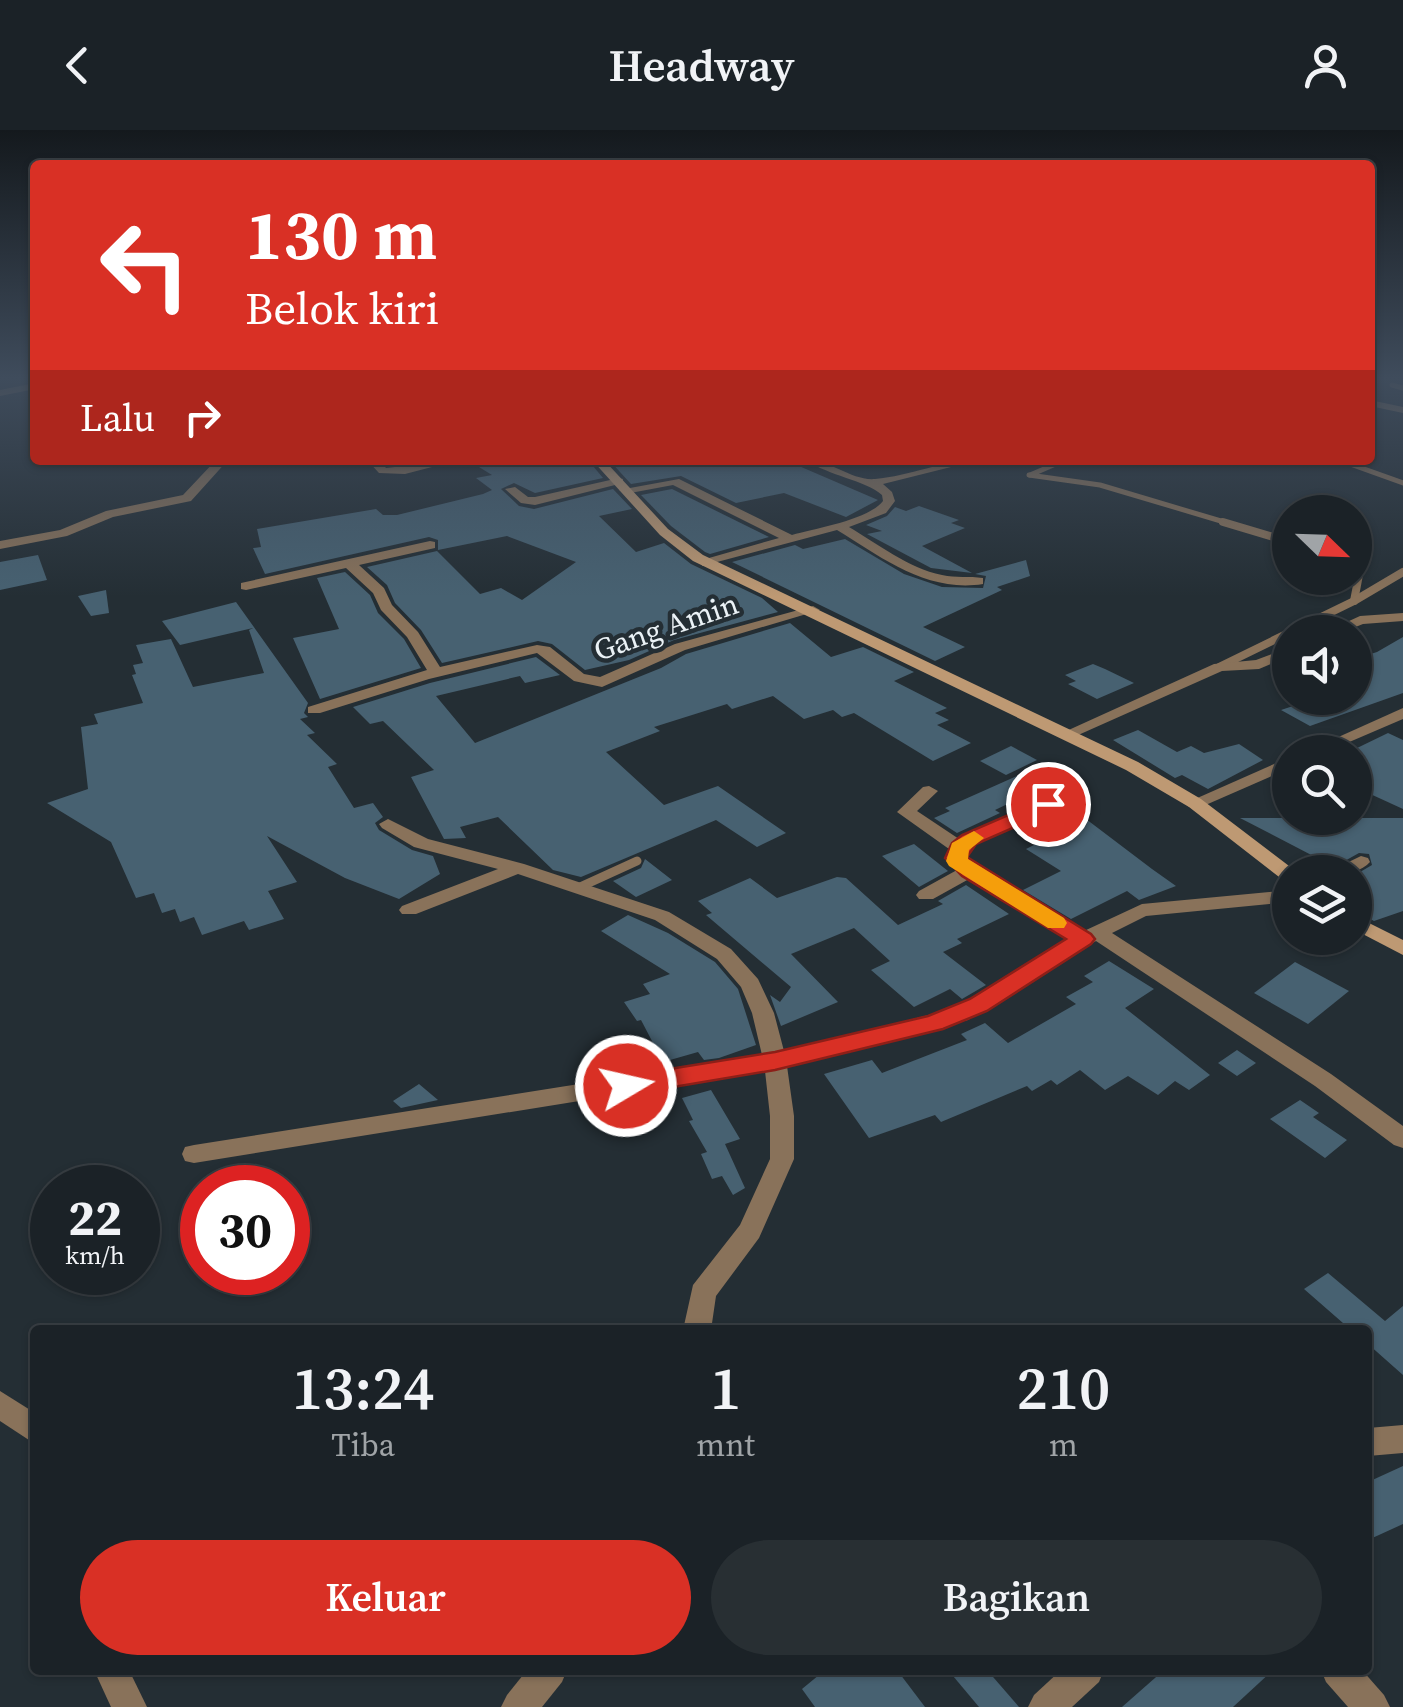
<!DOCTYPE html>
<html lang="id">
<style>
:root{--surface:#1b2227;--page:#282f33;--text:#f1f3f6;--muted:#a0a4a7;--line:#393f44;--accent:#d93025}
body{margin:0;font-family:"Source Serif 4",serif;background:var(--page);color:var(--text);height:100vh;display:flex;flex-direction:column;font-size:38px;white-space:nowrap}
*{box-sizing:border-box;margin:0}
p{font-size:32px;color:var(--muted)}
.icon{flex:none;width:55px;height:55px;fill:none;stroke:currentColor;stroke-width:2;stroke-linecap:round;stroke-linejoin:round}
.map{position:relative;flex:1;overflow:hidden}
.drawer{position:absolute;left:30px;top:1195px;width:1342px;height:350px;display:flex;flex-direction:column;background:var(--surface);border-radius:10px;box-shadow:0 2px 8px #0004,0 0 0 2px var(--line)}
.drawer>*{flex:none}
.top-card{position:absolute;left:30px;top:30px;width:1345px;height:305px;border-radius:10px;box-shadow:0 2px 8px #0004,0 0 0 2px var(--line);background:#d93025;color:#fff;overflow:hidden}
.needle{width:65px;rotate:113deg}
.buttons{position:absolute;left:1272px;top:365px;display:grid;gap:20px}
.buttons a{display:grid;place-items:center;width:100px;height:100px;border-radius:50%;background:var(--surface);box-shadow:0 2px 8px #0004,0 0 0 2px var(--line);font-size:50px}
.speed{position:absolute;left:30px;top:1035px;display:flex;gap:20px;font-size:50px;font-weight:700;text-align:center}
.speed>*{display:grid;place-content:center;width:130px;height:130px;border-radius:50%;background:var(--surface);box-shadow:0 2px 8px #0004,0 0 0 2px var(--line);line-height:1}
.speed small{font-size:25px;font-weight:400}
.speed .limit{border:15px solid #d22;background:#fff;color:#111}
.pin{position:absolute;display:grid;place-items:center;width:85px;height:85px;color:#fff;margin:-42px;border:5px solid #fff;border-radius:50%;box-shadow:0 2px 10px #0007}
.me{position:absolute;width:110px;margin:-55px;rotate:81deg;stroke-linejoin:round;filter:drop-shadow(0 0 8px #0008)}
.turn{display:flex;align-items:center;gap:35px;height:210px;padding:0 50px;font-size:45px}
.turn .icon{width:130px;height:130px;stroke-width:2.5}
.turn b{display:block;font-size:70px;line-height:85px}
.then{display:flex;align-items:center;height:95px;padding:0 50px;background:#0003;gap:20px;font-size:38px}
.eta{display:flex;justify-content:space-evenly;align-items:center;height:170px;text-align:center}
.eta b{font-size:60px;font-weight:600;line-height:70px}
.cta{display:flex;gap:20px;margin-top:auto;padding:20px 50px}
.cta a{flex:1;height:115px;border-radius:60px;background:var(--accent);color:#fff;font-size:40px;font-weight:600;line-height:115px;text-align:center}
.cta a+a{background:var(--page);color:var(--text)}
header{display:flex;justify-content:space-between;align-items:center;height:130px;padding:0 50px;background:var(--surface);font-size:45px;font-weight:600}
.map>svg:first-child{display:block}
.building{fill:#476171}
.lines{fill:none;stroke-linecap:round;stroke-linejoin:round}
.service-far2{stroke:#89725a;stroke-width:5}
.service-far1{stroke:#89725a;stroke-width:8}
.service{stroke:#89725a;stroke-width:9}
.minor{fill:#89725a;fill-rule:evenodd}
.secondary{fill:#be9973;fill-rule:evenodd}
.route{fill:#d93025;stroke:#8d1f18;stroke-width:2.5}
.slow{fill:#f59e0b}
.labels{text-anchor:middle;stroke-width:9;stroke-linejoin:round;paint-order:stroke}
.far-street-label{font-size:30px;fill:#ebf2f6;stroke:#242e34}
</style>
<header><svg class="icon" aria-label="back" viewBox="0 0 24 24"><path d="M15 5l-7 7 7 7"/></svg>Headway<svg class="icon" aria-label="person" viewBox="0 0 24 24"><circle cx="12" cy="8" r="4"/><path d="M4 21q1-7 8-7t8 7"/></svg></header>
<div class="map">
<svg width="1403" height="1577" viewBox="0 0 1403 1577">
<rect width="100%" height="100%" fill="#242e34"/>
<g class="building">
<path d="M513 330H588L603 348 535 363 514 353 501 359 519 376 534 379 613 359 632 379 599 386 636 422 664 413 691 434 762 468 778 482 674 510 629 530 585 540 552 514 538 511 442 533 421 500 395 473 387 455 367 437 437 421 480 464 501 458 522 470 576 432 507 406 438 420V410L429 407 265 444 253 418 261 417 257 399 376 379 383 385H397L483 364 492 360 476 348 492 345 479 337Z"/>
<path d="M609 330H674L687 335 704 332 712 336 738 330H785L878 370 846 387 784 363 736 373 681 346 631 354Z"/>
<path d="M672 359 769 407 710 424 705 422 671 396 641 365Z"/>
<path d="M919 376 959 390 951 393 965 398 922 416 972 443 931 438 867 404 882 401 866 395 887 386 895 377 906 381Z"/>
<path d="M845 409 904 444 942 457 983 458 986 446 975 444 1026 430 1030 446 997 457 1002 460 923 497 965 517 935 531 732 432 795 415 803 419Z"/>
<path d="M38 425 47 450 0 460V432Z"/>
<path d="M345 442 370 465 378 483 404 509 421 538 320 569 293 508 339 499 317 448Z"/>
<path d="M106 460 109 483 91 486 78 466Z"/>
<path d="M236 472 308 573 304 583 308 587 300 589 315 603 307 605 337 634 328 637 354 678 373 673 383 687 375 693 379 700 412 720 433 726 440 744 399 769 345 748 267 706 297 752 268 761 284 789 249 800 244 791 202 805 194 787 180 792 175 779 162 783 154 763 136 768 111 712 47 673 88 659 81 597 98 594 94 584 143 573 132 545 136 544 133 535 143 533 136 515 171 509 193 557 264 543 249 500 253 498 180 515 162 491Z"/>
<path d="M790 493 831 527 863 517 914 542 894 551 947 578 935 583 949 590 937 595 971 613 933 631 854 583 842 587 833 580 804 589 773 566 732 579 727 574 654 597 660 601 606 622 664 675 718 656 786 703 757 717 716 690 581 747 553 740 498 687 460 697 466 708 444 709 411 647 434 640 383 591 370 594 353 577 430 553 536 527 560 545 525 553 520 546 436 566 475 613 661 538 686 524Z"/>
<path d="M1403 507V563L1310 596 1281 580 1317 568H1355V529L1377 522Z"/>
<path d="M1093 534 1105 539 1134 553 1097 569 1068 554 1076 551 1065 545Z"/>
<path d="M1138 600 1177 622 1191 616 1204 623 1239 614 1263 630 1208 659 1182 645 1175 648 1113 610Z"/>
<path d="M1388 603 1403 610V679L1355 657V619Z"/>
<path d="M1011 616 1037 630 1006 645 980 631Z"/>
<path d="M1028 641 1052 653 995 680 1000 683 957 703 934 688 950 681 945 678Z"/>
<path d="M1240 688H1403V781L1374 791 1355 781V745L1372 735 1369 724 1359 723 1325 742H1300L1297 738 1319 729Z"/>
<path d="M1086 689 1152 739 1176 756 1139 770 1127 761 1071 789 1023 760 1061 741 1026 719Z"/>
<path d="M914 714 948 741 919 757 882 726Z"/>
<path d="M645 729 672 750 636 767 613 751 641 738Z"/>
<path d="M837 747 846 748 898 795 943 774 938 771 966 755 1009 784 957 809 962 813 943 822 986 855 962 869 950 859 914 877 871 840 890 831 854 798 791 824 838 872 781 896 770 865 780 872 791 857 706 785 712 783 698 771 750 748 777 768Z"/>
<path d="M628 785 668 803 715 832 738 859 756 915 719 928 704 930 698 922 663 932 641 890 637 891 624 872 650 864 643 854 670 844 601 801Z"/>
<path d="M1109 831 1154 859 1125 878 1210 945 1189 960 1175 951 1158 965 1128 946 1105 960 1080 940 1057 955 1051 950 1032 961 1027 956 941 992 935 985 869 1008 824 944 872 930 882 943 967 910 961 904 985 893 1008 913 1076 874 1066 867 1093 852 1084 846Z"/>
<path d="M1295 832 1349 861 1308 894 1254 863Z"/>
<path d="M1237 920 1256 933 1237 946 1218 933Z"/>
<path d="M419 954 438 970 401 978 393 971Z"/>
<path d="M711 960 740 1009 725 1014 745 1058 733 1065 722 1046 712 1049 701 1024 707 1022 689 991 693 990 682 968Z"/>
<path d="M1300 970 1319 983 1313 987 1347 1010 1325 1028 1270 989Z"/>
<path d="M1328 1143 1385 1191 1403 1176V1245L1368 1214V1200H1351L1304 1159Z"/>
<path d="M1403 1336V1394L1368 1410V1352Z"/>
<path d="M825 1540H897L925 1577H815L802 1559Z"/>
<path d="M948 1540H987L1019 1577H979Z"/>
<path d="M1164 1540H1273L1233 1577H1122Z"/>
</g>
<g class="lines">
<g class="service-far2">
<path d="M1392 255 1403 258"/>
<path d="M1339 330 1403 353"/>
<path d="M1029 345 1100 355 1231 394"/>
<path d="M1030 345 1065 330"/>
</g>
<g class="service-far1">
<path d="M1223 392 1290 412"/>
<path d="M1354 471 1361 434 1355 431"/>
<path d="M1219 537 1354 471 1403 442"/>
</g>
<path class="service" d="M580 757 637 731"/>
<g class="minor">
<path d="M35 253V259L0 266V260Z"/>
<path d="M1370 270 1403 277V283L1370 276Z"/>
<path d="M216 330H228L191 371 113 387 67 406 0 419V411L60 400 106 381 183 365Z"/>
<path d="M367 330H379L386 338 459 330 405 344 379 343Z"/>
<path d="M806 330C831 330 852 351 875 349 910 346 943 330 979 330L883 354 892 362 895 371 886 383 849 397C878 414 908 438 942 445 956 448 969 446 983 448V454C927 463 881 427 837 400L702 436V430L779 408 673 355 625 364 619 360 679 349 792 405C816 398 868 390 883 371L882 365C865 350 829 346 806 330Z"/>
<path d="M619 348 623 349V353L535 375 521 373 505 359 515 357 528 367H535Z"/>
<path d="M430 411 435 412V418L359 435 384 458 392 475 418 502 440 537 537 515 550 517 584 544 600 547 675 514 813 476 820 480 685 520 602 557 574 551 537 523 429 549 320 583H308V577L427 540 407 507 381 480 373 463 346 438 246 460 241 459V453Z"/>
<path d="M1403 483V491L1363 494 1343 502H1325L1360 486Z"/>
<path d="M1290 517V526L1259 539 1222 541 1076 606 1070 608 1062 603 1214 534 1256 530Z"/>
<path d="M1403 578V589L1326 622H1305Z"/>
<path d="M1290 627V638L1201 677H1189L1186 673Z"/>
<path d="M929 656 938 661 917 681 959 709 1043 670H1055L1058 674 1055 678 976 714 967 720 965 727 976 737 1084 801 1142 774 1290 760V772L1146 786 1112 803 1331 944 1403 996V1018L1394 1015 1315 956 1096 811 968 890 787 936 794 986V1029L759 1108 716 1166 711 1200H683L693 1155 740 1095 770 1029V986L765 941 194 1033 185 1031 182 1024 185 1017 194 1015 762 925 752 883 741 857 717 829 655 790 518 744 416 784H402L399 780 402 776 498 739 414 717 382 698 379 694 388 689 428 709 524 734 669 782 731 819 758 849 774 883 784 921 953 879 1068 809 969 749 933 769H919L916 765 919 761 957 740 946 728 949 719 897 682 923 657Z"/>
<path d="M1361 726 1368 728 1370 732C1359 744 1343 743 1328 742Z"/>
<path d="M0 1261 35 1283V1314L0 1291Z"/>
<path d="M1403 1295V1323L1368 1326V1298Z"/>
<path d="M94 1540H129L147 1577H111Z"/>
<path d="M527 1540H567L562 1552 542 1577H501L507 1565Z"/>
<path d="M1061 1540H1104L1099 1552 1072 1577H1028L1034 1565Z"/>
<path d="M1321 1540H1362L1384 1565 1390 1577H1348L1326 1552Z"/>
</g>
<g class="secondary">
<path d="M592 330H604L668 399 703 425 1138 632 1201 669 1297 742H1290V752L1283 750 1189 677 1126 640 693 431 660 405Z"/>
<path d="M1355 786 1403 810V825L1355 800Z"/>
</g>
</g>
<linearGradient id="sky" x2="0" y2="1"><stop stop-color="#14191d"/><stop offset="0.53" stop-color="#3f4c5c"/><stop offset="1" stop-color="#3f4c5c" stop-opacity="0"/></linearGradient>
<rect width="1403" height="467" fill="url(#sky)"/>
<path class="route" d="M1048 668 1059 674 1056 679 976 714 967 727 1091 804 1095 809 1091 814 987 881 943 899 775 940 626 965 617 962 613 956 617 949 626 946 775 922 928 886 970 869 1066 809 962 746 945 728 952 713 962 705Z"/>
<path class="slow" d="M974 701 984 708 969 720 968 729 1064 788 1067 793 1064 798H1048L949 736 946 731 952 713Z"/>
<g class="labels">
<g class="far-street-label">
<text transform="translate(666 497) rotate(-19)" y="10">Gang Amin</text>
</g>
</g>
</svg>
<div class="buttons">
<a><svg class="needle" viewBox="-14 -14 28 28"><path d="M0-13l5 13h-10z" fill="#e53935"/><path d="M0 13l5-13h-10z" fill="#a0a4a7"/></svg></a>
<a><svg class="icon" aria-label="sound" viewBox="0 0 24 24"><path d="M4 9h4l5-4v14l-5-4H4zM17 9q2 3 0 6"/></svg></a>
<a><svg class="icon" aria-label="search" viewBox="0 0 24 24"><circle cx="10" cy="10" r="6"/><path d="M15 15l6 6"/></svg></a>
<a><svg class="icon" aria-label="layers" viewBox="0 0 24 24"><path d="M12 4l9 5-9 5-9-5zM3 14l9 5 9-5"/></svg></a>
</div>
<div class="speed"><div>22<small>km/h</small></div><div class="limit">30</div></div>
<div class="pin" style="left:1048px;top:674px;background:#d93025"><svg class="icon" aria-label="arrive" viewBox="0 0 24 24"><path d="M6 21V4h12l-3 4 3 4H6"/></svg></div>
<svg class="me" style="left:626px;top:956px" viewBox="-20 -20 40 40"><circle r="17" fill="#d93025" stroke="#fff" stroke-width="3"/><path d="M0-11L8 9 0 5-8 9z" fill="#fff"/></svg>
<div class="top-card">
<div class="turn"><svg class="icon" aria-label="left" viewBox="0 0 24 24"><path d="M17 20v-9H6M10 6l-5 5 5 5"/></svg><div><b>130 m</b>Belok kiri</div></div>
<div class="then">Lalu<svg class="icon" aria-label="right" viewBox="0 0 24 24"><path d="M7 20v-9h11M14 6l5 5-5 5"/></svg></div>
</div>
<section class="drawer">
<div class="eta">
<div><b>13:24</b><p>Tiba</p></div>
<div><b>1</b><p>mnt</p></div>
<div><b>210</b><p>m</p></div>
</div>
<div class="cta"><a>Keluar</a><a>Bagikan</a></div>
</section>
</div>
